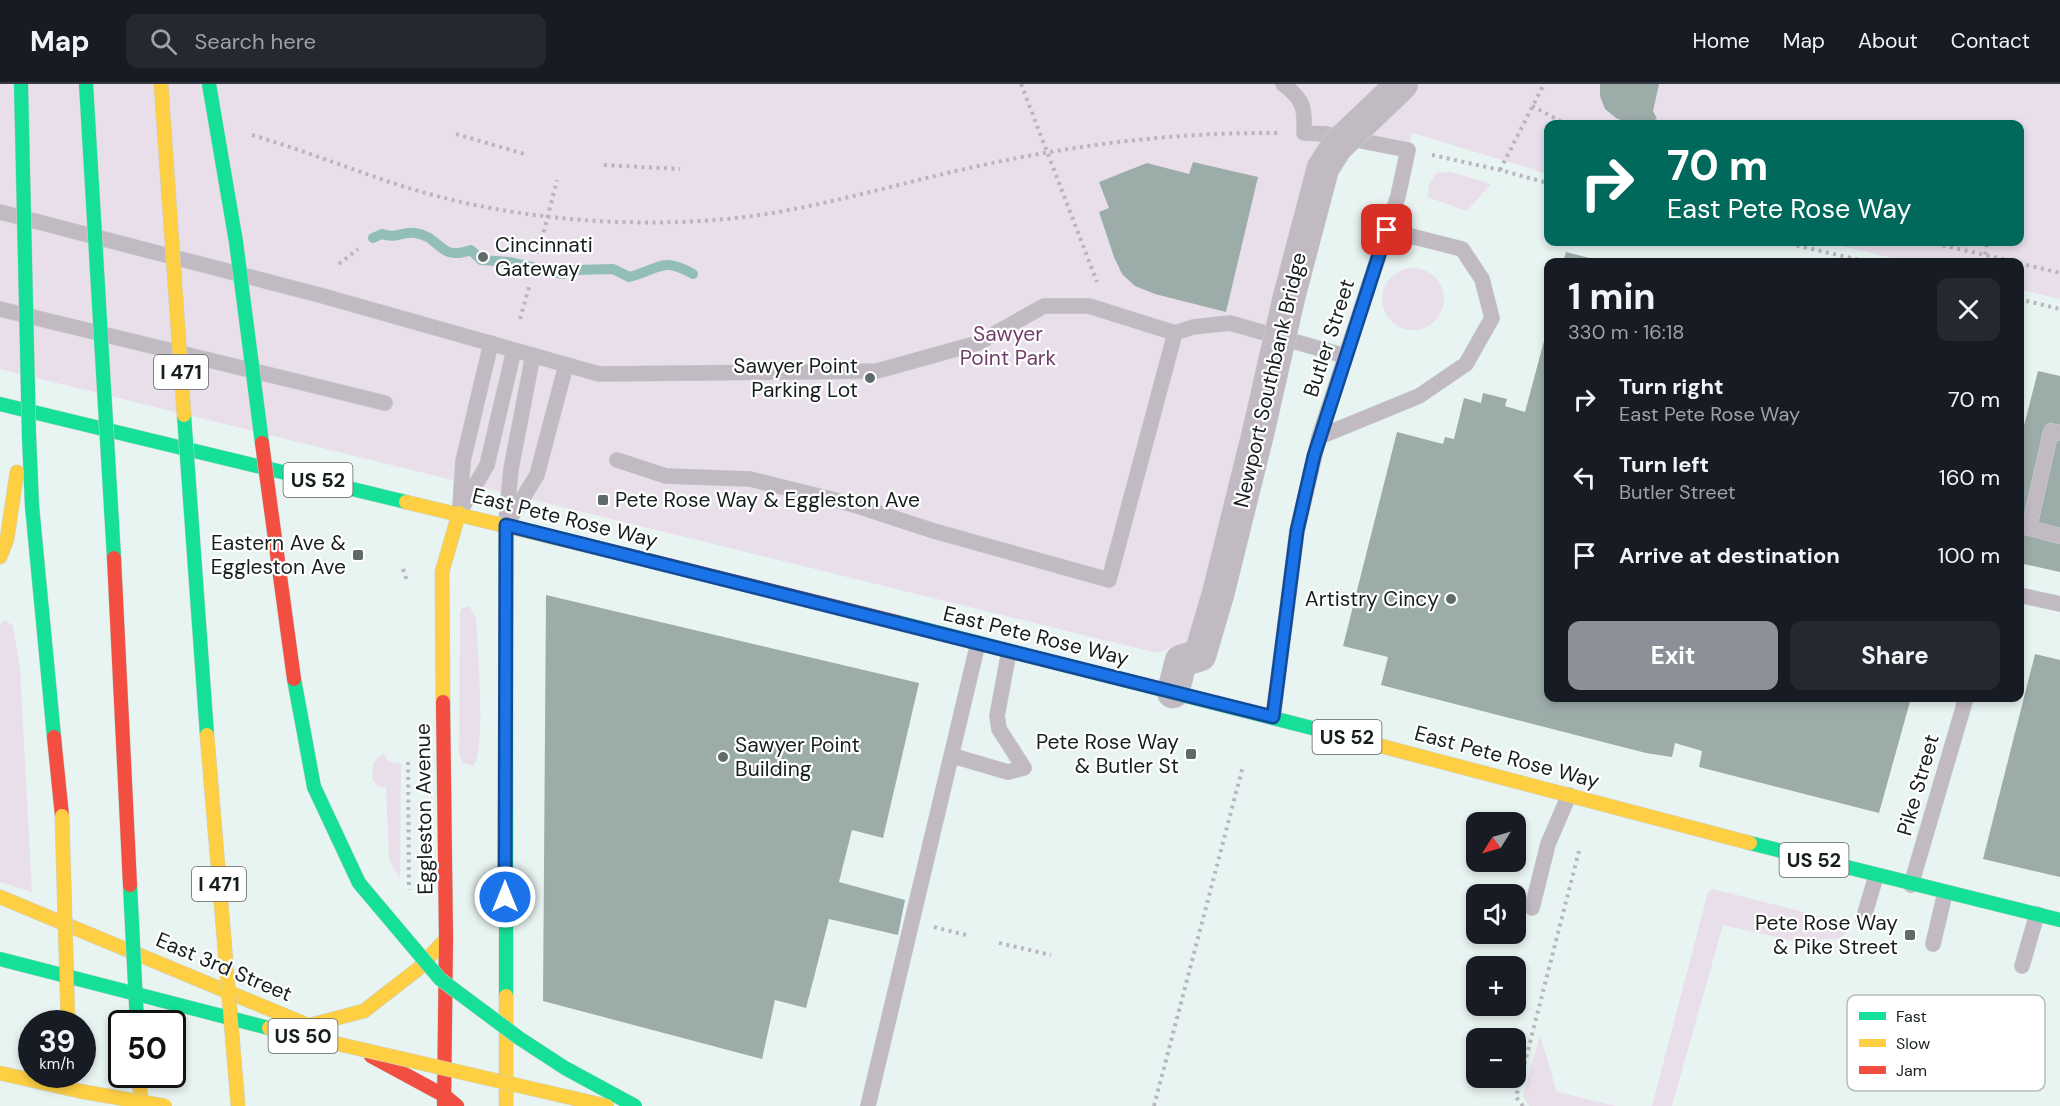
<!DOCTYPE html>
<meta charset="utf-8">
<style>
:root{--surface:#171b24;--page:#242831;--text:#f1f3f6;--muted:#9ea1a6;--line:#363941;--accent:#8c9099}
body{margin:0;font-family:"DM Sans",sans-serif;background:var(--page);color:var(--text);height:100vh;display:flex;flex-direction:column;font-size:22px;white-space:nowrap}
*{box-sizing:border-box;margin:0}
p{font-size:20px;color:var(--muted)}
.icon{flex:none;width:33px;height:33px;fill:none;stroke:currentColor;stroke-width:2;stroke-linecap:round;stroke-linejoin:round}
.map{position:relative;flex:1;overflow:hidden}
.side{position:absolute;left:1544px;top:174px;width:480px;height:444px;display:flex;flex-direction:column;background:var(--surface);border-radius:12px;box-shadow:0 3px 9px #0003}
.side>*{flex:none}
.top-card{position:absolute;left:1544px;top:36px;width:480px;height:126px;border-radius:12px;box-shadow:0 3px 9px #0003;background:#00695c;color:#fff;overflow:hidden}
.needle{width:39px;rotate:233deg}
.buttons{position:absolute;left:1466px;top:728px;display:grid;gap:12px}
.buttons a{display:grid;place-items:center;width:60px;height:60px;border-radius:12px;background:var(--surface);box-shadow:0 3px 9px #0003;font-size:30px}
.speed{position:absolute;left:18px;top:926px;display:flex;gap:12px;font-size:30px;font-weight:700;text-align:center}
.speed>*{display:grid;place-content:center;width:78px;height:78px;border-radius:50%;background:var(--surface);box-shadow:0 3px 9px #0003;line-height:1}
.speed small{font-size:15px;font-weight:400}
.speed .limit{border:3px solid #111;border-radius:9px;background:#fff;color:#111}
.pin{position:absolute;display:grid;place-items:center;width:51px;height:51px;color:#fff;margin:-26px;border-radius:12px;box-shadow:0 3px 9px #0006}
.me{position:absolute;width:66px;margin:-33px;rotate:0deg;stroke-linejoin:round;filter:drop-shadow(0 0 4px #0008)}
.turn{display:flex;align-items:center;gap:21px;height:126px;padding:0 24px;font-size:27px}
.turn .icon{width:78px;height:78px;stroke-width:2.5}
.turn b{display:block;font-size:42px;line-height:51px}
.round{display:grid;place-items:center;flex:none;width:63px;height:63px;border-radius:12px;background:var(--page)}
.head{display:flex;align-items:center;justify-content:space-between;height:102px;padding:0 24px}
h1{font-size:36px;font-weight:700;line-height:45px}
.primary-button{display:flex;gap:12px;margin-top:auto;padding:12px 24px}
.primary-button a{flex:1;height:69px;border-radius:12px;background:var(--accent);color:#fff;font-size:24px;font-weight:700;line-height:69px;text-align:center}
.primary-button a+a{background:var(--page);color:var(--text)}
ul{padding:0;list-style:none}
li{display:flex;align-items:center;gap:18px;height:78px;padding:0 24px}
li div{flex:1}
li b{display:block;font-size:22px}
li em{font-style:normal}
header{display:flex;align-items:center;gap:36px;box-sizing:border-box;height:84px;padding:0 30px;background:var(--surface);border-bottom:2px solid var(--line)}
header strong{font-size:28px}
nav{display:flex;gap:33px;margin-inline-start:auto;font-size:21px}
.search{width:420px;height:54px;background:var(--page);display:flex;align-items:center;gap:15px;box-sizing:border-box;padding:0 21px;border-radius:12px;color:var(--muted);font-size:22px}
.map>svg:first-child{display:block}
.green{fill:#e9dfeb}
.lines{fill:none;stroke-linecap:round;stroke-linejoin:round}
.stream{stroke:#92beb7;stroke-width:10}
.building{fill:#9caca9}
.lane-casing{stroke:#c7d1cf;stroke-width:16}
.street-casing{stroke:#c7d1cf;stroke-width:33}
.fast-casing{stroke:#c7d1cf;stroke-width:15}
.slow-casing{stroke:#c7d1cf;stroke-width:15}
.jam-casing{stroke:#c7d1cf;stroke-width:15}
.path{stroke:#b8b6bb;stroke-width:4;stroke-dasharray:3 4.5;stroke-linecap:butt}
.lane{stroke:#c2bac2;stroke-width:15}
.street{stroke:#c2bac2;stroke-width:32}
.fast{stroke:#16e098;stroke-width:14}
.slow{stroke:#ffcf43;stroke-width:14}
.jam{stroke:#f24e42;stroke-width:14}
.street-bridge-casing{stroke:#c7d1cf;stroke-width:33;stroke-linecap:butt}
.fast-bridge-casing{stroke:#c7d1cf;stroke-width:15;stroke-linecap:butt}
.slow-bridge-casing{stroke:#c7d1cf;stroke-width:15;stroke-linecap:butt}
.jam-bridge-casing{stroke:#c7d1cf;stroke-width:15;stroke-linecap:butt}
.street-bridge{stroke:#c2bac2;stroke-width:32}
.fast-bridge{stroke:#16e098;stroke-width:14}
.slow-bridge{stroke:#ffcf43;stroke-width:14}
.jam-bridge{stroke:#f24e42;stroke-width:14}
.route-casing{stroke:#114b97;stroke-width:15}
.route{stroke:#1a73e8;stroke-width:10}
.poi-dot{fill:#606a68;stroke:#fff;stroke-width:2}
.labels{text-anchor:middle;stroke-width:4.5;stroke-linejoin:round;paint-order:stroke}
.shield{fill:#fff;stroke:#5d6262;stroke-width:1.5}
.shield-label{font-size:20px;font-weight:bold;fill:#171f1e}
.poi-label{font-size:21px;fill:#171f1e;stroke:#fff;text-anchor:end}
.park-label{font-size:21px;fill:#6f3e6b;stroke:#fff}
.street-label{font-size:21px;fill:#171f1e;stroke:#fff}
.key{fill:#fff;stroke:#b9bcbc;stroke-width:1.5}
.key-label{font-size:16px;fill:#171f1e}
</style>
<header>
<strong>Map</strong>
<div class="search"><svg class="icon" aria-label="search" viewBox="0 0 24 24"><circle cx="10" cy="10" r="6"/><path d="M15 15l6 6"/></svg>Search here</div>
<nav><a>Home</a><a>Map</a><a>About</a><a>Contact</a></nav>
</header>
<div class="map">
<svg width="2060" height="1022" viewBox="0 0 2060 1022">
<rect width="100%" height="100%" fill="#e8f4f2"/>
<g class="green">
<path d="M0 0H2060V215L2019 205V178H1910L1824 158H2019V40H1548V90L1412 49 1408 66 1326 51 1207 550 1157 569 0 285Z"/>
<path d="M1451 88 1491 100 1467 127 1427 113 1429 101 1436 89Z"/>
<circle cx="1413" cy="215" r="31"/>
<path d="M469 522 476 534C477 559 487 667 473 682L463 679 459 671 460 529 462 524Z"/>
<path d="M4 536 13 541 20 584 32 808 0 798V542Z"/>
<path d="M383 669 389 678 401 679 400 795 389 776 386 703 378 702 372 695 373 679Z"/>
<path d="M1713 805 1854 841 1841 854 1797 858 1723 841 1672 1022H1652L1708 808Z"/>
<path d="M1540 951 1557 1008 1617 1022H1529L1523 1012Z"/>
</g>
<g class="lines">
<path class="stream" d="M373 154 382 150C397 155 403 147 415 149 441 152 438 178 471 166L481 176 509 178 563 190 575 186 613 185 629 193C660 185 662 172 693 190"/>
</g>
<g class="building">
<path d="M1600 0H1659L1653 27 1657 35 1644 40 1628 39 1616 34 1605 25 1600 12Z"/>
<path d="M1193 78 1258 93 1226 228 1155 210 1135 202 1122 190 1114 173 1099 128 1109 124 1099 98 1147 79 1189 90Z"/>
<path d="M1566 168 1605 178H1563Z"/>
<path d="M1548 242V614H1911L1879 729 1699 683 1702 667 1675 659 1672 673 1646 669 1381 601 1388 573 1343 562 1397 348 1443 360 1445 353 1454 355 1464 314 1481 319 1483 309 1507 315 1505 322 1525 328Z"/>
<path d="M2038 287 2060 292V488L2019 479V361Z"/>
<path d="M546 511 919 599 883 754 852 746 839 798 905 816 898 851 829 835 806 924 775 916 762 975 543 917Z"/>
<path d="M2035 570 2060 576V793L1983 775Z"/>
</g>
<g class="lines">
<g class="lane-casing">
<g id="lane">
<path d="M1283 0C1304 16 1305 24 1304 49L1326 50 1408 66 1398 112 1387 146"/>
<path d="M0 128 323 212 599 290 877 287 978 259 1044 222H1089L1175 249 1109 496 934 447 851 420 750 395 666 392 617 376"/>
<path d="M0 225 385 319"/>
<path d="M1175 249 1193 243 1230 239 1345 272"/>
<path d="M2060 349 2051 347 2029 444 2060 452"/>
<path d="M460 424 463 377 491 259"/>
<path d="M459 429 487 381 514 266"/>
<path d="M506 438 511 385 533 271"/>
<path d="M506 441 537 391 566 281"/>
<path d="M2019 511 2060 520"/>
<path d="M1273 633 1297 447 1319 353 1387 146 1462 165 1482 195 1492 234 1466 280 1419 312 1319 353"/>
<path d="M953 672 1008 688 1024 684 999 645 997 632 1009 567"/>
<path d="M1911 801 1966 614"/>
<path d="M1532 824 1548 760 1569 711"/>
<path d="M1863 836 1876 792"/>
<path d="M1933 860 1945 809"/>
<path d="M2022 882 2037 830"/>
<path d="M868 1022 978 559"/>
</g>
</g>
<g class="street-casing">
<path id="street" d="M1173 608 1181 577 1200 571 1218 510 1258 349"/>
</g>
<g class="fast-casing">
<g id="fast">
<path d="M0 320 406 418"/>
<path d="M29 352 32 422 54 653"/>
<path d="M506 441V912"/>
<path d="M897 538 1343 652"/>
<path d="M1750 759 2060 836"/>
</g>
</g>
<g class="slow-casing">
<g id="slow">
<path d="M406 418 635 473"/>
<path d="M0 473 7 455 17 388"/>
<path d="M443 618 442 488 459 429"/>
<path d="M1343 652 1750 759"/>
<path d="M0 813 322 947"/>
<path d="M506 912V1022"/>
<path d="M310 941 364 927 418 885 443 858"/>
<path d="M139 990 141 1022"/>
</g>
</g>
<g class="jam-casing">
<g id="jam">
<path d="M635 473 897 538"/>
<path d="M443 618 446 854 444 1022"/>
<path d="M54 653 62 732"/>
<path d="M371 972 445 1012 457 1022"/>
</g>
</g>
<g class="path">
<path d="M1021 0 1097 198"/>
<path d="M1532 22 1566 40"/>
<path d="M456 50 528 71"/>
<path d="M252 51C303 66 352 86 402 102 500 133 612 144 715 136 805 129 890 101 978 82 1080 60 1176 48 1281 49"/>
<path d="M1432 71 1500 86 1548 99"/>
<path d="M604 81 680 85"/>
<path d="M1500 86 1544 0"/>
<path d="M1782 158 1868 178"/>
<path d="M1928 158 2016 178"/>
<path d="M538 170 557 96"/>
<path d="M1984 178 1987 158"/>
<path d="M2019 179 2060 189"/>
<path d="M339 180 358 165"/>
<path d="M2019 215 2060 225"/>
<path d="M520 235 529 203"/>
<path d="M403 485 407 497"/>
<path d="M408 678 409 806"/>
<path d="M934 843 966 851"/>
<path d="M999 859 1051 871"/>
<path d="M1154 1022 1243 682"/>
<path d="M1523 1022 1516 1013 1579 767"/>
</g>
<use href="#lane" class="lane"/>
<use href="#street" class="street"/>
<use href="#fast" class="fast"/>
<use href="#slow" class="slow"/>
<use href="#jam" class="jam"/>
<g class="street-bridge-casing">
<path id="street-bridge" d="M1258 349 1289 213 1323 84 1337 62 1402 0"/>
</g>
<g class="fast-bridge-casing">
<g id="fast-bridge">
<path d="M21 0 29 352"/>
<path d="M86 0 114 474"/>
<path d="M209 0 236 158 262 359"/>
<path d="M184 331 207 651"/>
<path d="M294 595 314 703 359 799 440 895 519 954 565 984 635 1022"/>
<path d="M130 801 137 939"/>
<path d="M0 875 269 944"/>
</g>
</g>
<g class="slow-bridge-casing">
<g id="slow-bridge">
<path d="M161 0 184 331"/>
<path d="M207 651 238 1022"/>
<path d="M62 732 68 939"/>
<path d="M269 944 607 1022"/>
<path d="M0 989 79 1007 165 1022"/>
</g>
</g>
<g class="jam-bridge-casing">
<g id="jam-bridge">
<path d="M262 359 294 595"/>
<path d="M114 474 130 801"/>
</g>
</g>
<use href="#street-bridge" class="street-bridge"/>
<use href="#fast-bridge" class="fast-bridge"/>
<use href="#slow-bridge" class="slow-bridge"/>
<use href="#jam-bridge" class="jam-bridge"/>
</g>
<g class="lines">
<g class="route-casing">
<path id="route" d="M505 813 506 441 1273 633 1297 447 1314 372 1387 146"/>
</g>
<use href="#route" class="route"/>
</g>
<g class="poi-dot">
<circle cx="483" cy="173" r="6"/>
<circle cx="870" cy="294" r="6"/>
<rect x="597" y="410" width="12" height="12" rx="3"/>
<rect x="352" y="465" width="12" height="12" rx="3"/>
<circle cx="1451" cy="515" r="6"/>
<rect x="1185" y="664" width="12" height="12" rx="3"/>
<circle cx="723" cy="673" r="6"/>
<rect x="1904" y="845" width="12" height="12" rx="3"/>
</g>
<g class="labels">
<g class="shield">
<rect x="154" y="271" width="54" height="34" rx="4.5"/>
<rect x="283.5" y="379" width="69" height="34" rx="4.5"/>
<rect x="1312.5" y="636" width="69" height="34" rx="4.5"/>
<rect x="1779.5" y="759" width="69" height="34" rx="4.5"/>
<rect x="192" y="783" width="54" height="34" rx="4.5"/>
<rect x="268.5" y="935" width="69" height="34" rx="4.5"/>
</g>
<g class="shield-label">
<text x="181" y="295">I 471</text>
<text x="318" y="403">US 52</text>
<text x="1347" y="660">US 52</text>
<text x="1814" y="783">US 52</text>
<text x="219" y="807">I 471</text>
<text x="303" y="959">US 50</text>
</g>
<g class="poi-label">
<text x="495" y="168" text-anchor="start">Cincinnati<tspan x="495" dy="24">Gateway</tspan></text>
<text x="858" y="289">Sawyer Point<tspan x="858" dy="24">Parking Lot</tspan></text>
<text x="615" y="423" text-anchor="start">Pete Rose Way &amp; Eggleston Ave</text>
<text x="346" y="466">Eastern Ave &amp;<tspan x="346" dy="24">Eggleston Ave</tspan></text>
<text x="1439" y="522">Artistry Cincy</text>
<text x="1179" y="665">Pete Rose Way<tspan x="1179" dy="24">&amp; Butler St</tspan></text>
<text x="735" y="668" text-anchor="start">Sawyer Point<tspan x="735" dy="24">Building</tspan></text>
<text x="1898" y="846">Pete Rose Way<tspan x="1898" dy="24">&amp; Pike Street</tspan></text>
</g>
<g class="park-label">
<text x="1008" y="257">Sawyer<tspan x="1008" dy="24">Point Park</tspan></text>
</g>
<g class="street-label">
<text transform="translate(1329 254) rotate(-72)" y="7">Butler Street</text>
<text transform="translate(1270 296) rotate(-77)" y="7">Newport Southbank Bridge</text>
<text transform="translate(565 434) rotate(14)" y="7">East Pete Rose Way</text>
<text transform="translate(1036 552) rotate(14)" y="7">East Pete Rose Way</text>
<text transform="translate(1507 673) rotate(15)" y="7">East Pete Rose Way</text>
<text transform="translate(1918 701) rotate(-74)" y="7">Pike Street</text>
<text transform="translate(424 725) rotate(-91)" y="7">Eggleston Avenue</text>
<text transform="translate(224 883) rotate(23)" y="7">East 3rd Street</text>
</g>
</g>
<rect x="1847" y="911" width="198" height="96" rx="9" class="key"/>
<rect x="1859" y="928" width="27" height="8" fill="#16e098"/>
<rect x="1859" y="955" width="27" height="8" fill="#ffcf43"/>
<rect x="1859" y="982" width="27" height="8" fill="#f24e42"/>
<g class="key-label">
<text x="1896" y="938">Fast</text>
<text x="1896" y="965">Slow</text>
<text x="1896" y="992">Jam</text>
</g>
</svg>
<div class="buttons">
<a><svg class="needle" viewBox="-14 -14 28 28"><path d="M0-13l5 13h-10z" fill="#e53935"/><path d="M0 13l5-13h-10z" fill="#9ea1a6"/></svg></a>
<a><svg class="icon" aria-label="sound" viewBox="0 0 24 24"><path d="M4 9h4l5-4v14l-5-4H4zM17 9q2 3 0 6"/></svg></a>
<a>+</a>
<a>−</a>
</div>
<div class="speed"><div>39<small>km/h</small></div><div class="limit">50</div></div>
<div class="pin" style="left:1387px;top:146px;background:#d93025"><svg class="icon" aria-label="arrive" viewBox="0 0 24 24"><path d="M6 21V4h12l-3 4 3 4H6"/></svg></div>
<svg class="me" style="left:505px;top:813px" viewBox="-20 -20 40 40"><circle r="17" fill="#1a73e8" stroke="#fff" stroke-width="3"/><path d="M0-11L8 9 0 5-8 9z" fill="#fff"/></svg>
<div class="top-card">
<div class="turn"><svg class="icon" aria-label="right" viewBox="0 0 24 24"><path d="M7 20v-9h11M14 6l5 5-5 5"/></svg><div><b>70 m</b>East Pete Rose Way</div></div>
</div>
<section class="side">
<div class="head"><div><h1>1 min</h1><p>330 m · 16:18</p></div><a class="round"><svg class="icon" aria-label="close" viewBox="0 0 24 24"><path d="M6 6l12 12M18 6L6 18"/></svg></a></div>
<ul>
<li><svg class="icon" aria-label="right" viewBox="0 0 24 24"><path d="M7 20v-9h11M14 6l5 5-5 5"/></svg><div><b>Turn right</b><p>East Pete Rose Way</p></div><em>70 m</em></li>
<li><svg class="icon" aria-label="left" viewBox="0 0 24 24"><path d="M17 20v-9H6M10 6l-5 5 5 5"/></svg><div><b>Turn left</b><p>Butler Street</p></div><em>160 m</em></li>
<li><svg class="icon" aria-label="arrive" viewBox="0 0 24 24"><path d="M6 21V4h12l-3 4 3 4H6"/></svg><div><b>Arrive at destination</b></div><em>100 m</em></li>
</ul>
<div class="primary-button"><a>Exit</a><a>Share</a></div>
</section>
</div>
